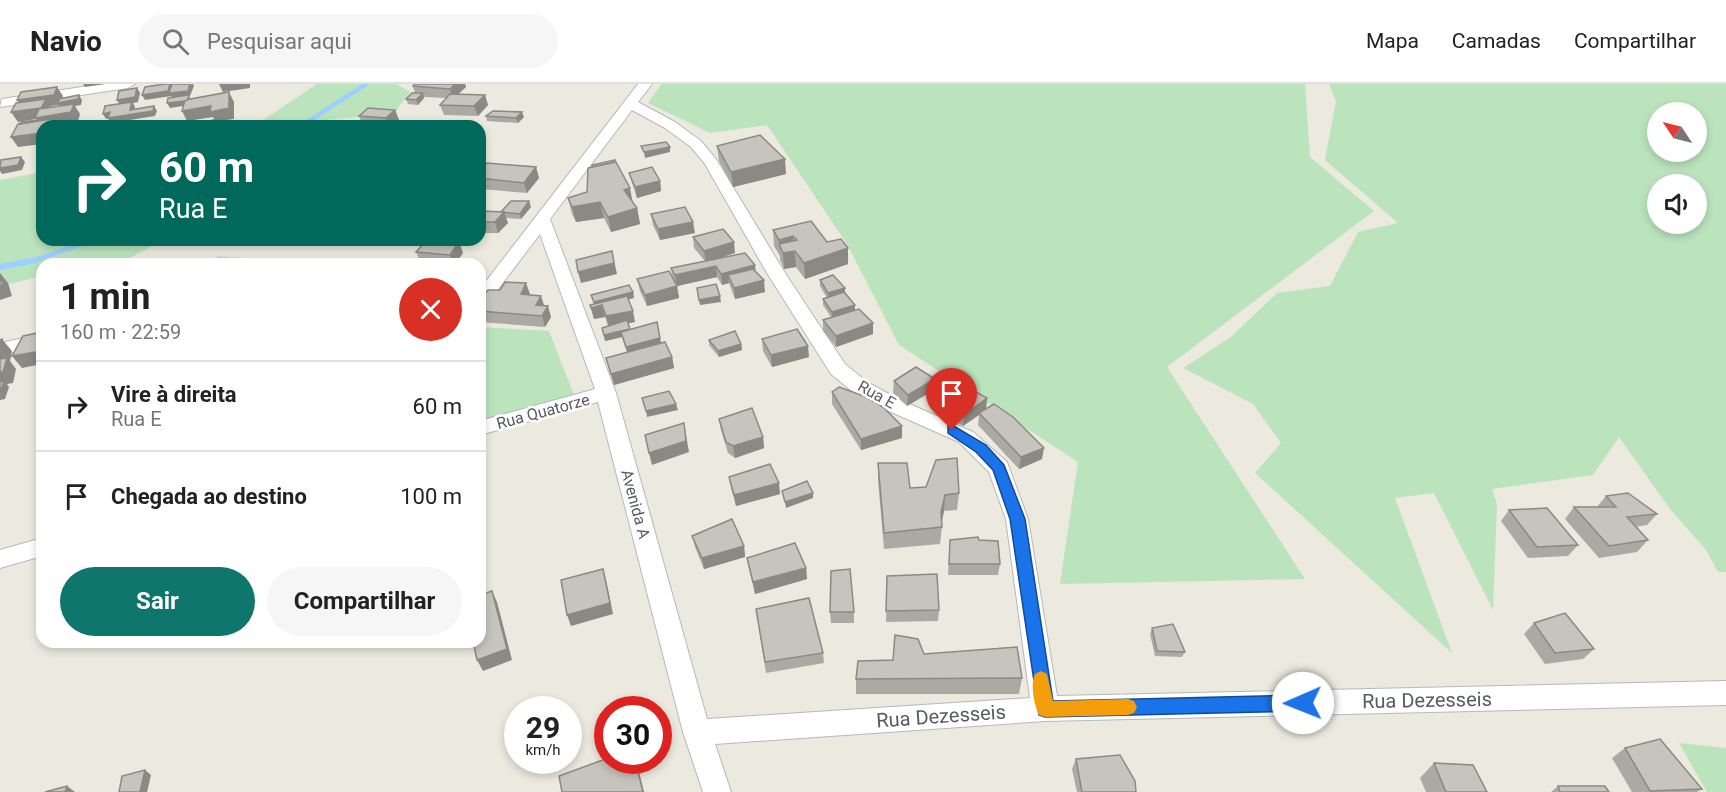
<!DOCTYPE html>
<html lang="pt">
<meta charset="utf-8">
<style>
:root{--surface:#fff;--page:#f6f6f6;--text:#222;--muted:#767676;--line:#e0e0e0;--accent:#0f766e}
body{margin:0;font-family:Roboto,sans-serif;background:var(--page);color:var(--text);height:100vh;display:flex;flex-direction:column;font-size:22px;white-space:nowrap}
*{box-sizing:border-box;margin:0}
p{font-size:20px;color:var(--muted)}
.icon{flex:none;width:33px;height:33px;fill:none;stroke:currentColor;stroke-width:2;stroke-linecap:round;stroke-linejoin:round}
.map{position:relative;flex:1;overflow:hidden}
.side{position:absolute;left:36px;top:174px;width:450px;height:390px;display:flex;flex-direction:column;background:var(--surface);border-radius:18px;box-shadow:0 3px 9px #0003}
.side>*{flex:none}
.guide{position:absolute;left:36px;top:36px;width:450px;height:126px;border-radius:18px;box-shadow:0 3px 9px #0003;background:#00695c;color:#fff;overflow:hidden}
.needle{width:39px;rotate:305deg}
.tools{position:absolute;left:1647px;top:18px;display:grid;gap:12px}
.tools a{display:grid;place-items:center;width:60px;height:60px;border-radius:50%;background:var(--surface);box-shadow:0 3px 9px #0003;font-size:30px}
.speed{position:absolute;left:504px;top:612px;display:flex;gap:12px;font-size:30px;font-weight:700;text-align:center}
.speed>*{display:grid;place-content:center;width:78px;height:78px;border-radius:50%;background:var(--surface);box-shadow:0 3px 9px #0003;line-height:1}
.speed small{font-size:15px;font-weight:400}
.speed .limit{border:9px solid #d22;background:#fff;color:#111}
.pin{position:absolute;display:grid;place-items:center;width:51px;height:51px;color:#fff;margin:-62px -26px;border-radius:50% 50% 50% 0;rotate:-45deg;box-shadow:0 0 6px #0007}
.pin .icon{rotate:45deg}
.me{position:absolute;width:66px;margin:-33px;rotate:269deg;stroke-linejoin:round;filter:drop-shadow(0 0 4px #0008)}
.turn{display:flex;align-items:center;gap:21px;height:126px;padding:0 24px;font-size:27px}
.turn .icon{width:78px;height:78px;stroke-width:2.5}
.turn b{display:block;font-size:42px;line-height:51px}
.round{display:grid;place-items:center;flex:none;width:63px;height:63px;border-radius:32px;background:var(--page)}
.head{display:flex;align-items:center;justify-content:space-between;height:102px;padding:0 24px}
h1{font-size:36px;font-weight:700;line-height:45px}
.primary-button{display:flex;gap:12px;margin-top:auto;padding:12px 24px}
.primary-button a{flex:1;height:69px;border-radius:36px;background:var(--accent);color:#fff;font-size:24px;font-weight:700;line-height:69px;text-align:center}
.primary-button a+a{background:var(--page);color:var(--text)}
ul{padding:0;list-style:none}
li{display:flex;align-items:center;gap:18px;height:90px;padding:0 24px;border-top:2px solid var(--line)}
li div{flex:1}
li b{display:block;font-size:22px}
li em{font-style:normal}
header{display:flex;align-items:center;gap:36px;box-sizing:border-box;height:84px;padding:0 30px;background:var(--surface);border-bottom:2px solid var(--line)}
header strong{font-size:28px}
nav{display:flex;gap:33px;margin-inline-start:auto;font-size:21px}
.search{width:420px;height:54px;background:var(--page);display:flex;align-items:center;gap:15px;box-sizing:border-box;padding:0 21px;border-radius:33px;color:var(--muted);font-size:22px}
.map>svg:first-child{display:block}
.green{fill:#bbe4bd;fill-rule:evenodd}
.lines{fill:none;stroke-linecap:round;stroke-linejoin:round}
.stream-far1{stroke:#9dd0ff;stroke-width:4.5}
.stream{stroke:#9dd0ff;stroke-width:6}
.minor-casing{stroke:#b5b8bd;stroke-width:2}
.minor{fill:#fff;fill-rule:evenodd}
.wall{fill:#aaa9a3}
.shaded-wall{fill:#8b8984;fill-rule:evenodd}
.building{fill:#c6c4bd;stroke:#8b8984;stroke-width:1.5}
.route{fill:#1a73e8;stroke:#114b97;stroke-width:1.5}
.slow{fill:#f59e0b}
.labels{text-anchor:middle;stroke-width:5;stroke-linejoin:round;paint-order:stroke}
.street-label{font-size:16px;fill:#585c61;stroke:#fff}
.near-street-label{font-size:20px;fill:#585c61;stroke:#fff}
</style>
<header>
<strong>Navio</strong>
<div class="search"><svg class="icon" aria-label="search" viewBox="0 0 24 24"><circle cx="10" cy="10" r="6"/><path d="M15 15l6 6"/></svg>Pesquisar aqui</div>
<nav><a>Mapa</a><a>Camadas</a><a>Compartilhar</a></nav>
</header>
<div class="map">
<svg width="1726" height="708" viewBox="0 0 1726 708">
<rect width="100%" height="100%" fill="#ece9df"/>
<g class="green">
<path d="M317 0H396L410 8 394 29 325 36 316 42H254Z"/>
<path d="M661 0H1305L1310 73 1374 127 1167 283 1305 495 1060 500 1078 378 899 261 847 160 767 41 710 49 648 19Z"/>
<path d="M1329 0H1726V488H1718L1706 466 1670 425 1619 353 1593 391 1492 405 1497 420 1493 526 1434 409 1395 414 1452 569 1255 389 1281 359 1253 320 1183 284 1231 253 1277 209 1330 202 1358 148 1398 139 1325 76 1336 17ZM1696 28V68H1658V28ZM1696 100V140H1658V100Z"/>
<path d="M42 88V156H163L119 180H42V201L38 193 0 202V96Z"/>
<path d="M217 172 335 180H216Z"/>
<path d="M480 243 549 247 574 311 480 337Z"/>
<path d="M1679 659 1726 664V708H1707Z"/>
</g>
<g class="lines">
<g class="stream-far1">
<path d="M301 42 366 0"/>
<path d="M29 178 93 156"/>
</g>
<path class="stream" d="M0 183 36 176"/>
<g class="minor-casing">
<g id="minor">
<path d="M102 0H135L128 4 0 23 2 15Z"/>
<path d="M638 0H652L638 18 675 38 701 57 716 75 785 189 845 280 867 298 896 314 973 348 1007 378 1028 435 1057 612 1726 597V621L1045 637 715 660 731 708H703L683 648 598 318 480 351V337L595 305 540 150 486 221 480 222V205ZM632 26 665 44 691 63 705 80 767 189 831 290 853 308 882 324 959 358 989 388 1006 435 1030 614 707 635 616 309 550 135Z"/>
<path d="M42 250V262L0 271V259Z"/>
<path d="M42 454V472L0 484V466Z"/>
</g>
</g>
<use href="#minor" class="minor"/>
</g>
<g class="wall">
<path d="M411 0H465L466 3 458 10 485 11 488 21 478 32 444 31 440 21 446 14 424 13V14L418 21 408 20 406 15 415 9 413 2 414 0Z"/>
<path d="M395 26 399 36 392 42H363L359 32Z"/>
<path d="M486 32 524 33 518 39 487 37Z"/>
<path d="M717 62 786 90 733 103 719 77Z"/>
<path d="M536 83 539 94 527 109 480 105V87Z"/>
<path d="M629 89 660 97 661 107 637 114 632 99Z"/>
<path d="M568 114 633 119 637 124 640 140 611 148 604 134 576 138 572 130Z"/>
<path d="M531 123 521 135 506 134 508 139 498 149H480V127L501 128Z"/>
<path d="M651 130 695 149 660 156 653 141Z"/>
<path d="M773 146 827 158 848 180 805 195 796 183 784 185 780 176V172L774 162Z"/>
<path d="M693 153 735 169 712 176 756 188 765 208 735 215 729 199 722 201 717 193 677 202 679 214 647 222 640 207 637 195 672 193 671 184 705 177 694 164Z"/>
<path d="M416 168 463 169 455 180H433L421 179Z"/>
<path d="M820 196 845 208 855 221V226L873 239V250L836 263 823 247V236L831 233 823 221V215L827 214 820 202Z"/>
<path d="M633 208 634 214 628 215 635 238 628 239 630 246 657 238 661 259 672 273 674 284 614 301 606 274 627 269 622 253 605 257 602 244 608 242 605 233 594 235 590 221 594 220 591 211Z"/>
<path d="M530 210 529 211 544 222 551 233 545 243 480 238V216Z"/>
<path d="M762 255 809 273 772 283 763 267Z"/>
<path d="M709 256 741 260 742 266 719 273 709 261Z"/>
<path d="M894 297 934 306 907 322 893 309Z"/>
<path d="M832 308 902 342V354L861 366 832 320Z"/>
<path d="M987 314 986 325 1042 375 1019 385 978 341 979 331 963 342 941 330 942 319Z"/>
<path d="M719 335 763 353 764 364 735 374 728 369 721 346Z"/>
<path d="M878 379 910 404 959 409 957 426 944 427 942 437V443L940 460 884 465 878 396Z"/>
<path d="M729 393 780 410 736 422 731 404Z"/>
<path d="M1606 412 1657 430 1647 441 1635 443 1648 456 1637 468 1599 474 1565 435 1574 423H1597Z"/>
<path d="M1509 426 1578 461 1568 472 1528 474 1501 437Z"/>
<path d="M692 452 744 462 745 473 704 485 695 463Z"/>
<path d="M950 456H979L1000 480 998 491H948Z"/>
<path d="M747 474 806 484 807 495 755 510 749 485Z"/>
<path d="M887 492 939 526 938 537 886 538Z"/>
<path d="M756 525 823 569 824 579 766 589Z"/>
<path d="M830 528H854V539H831Z"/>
<path d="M1534 539 1594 565 1583 575 1545 580 1524 550Z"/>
<path d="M1152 544 1185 568 1182 573 1155 572 1150 550Z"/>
<path d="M924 570 1022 594 1019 610H856V595L893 576Z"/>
<path d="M1625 664 1702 705 1697 708H1632L1612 674Z"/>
<path d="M1076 675 1136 708H1077L1072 685Z"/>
<path d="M1434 679 1487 708H1426L1420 694Z"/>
<path d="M1558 702 1609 708H1551Z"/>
</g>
<g class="shaded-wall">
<path d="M83 0H106L85 3Z"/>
<path d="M170 0 173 4 193 0 194 2 190 12H189L191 16 190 21 170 24 167 19 172 14 171 12 145 16 142 11Z"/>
<path d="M219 0H250V4L223 8Z"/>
<path d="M455 0H465L466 3 453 15 450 5Z"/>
<path d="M57 3 63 12 61 19 79 11 82 16 81 21 75 22 80 30 78 38 57 42H42L36 35 18 38 11 28 23 26 17 16ZM59 21 61 24 52 25 50 22Z"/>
<path d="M137 4 140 9 138 18 133 19 135 23 133 30 154 22 157 27 155 32 111 39 108 34 106 35 103 30 120 21 117 16Z"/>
<path d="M229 8 234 18V35L219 37 220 42H217L213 33 187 37 182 27Z"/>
<path d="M423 9 424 14 418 21 416 16Z"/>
<path d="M485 11 488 21 478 32 474 22Z"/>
<path d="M395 26 399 36 392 42H389L386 34Z"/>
<path d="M522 28 524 33 518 39 516 34Z"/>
<path d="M42 49V60L18 63 11 53Z"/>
<path d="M670 63V68L645 74 644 68Z"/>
<path d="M21 73 25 78 22 86 2 90 0 87V84Z"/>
<path d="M785 75 786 90 733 103 731 88Z"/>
<path d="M536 83 539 94 527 109 524 99Z"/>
<path d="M660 97 661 107 637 114 635 103Z"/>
<path d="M630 104 633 120 624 106Z"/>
<path d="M529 117 531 123 521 135 520 130Z"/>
<path d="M600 118 604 134 576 138 572 123Z"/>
<path d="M637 124 640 140 611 148 608 133Z"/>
<path d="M504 128 508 139 498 149 495 138Z"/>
<path d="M693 138 695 149 660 156 658 145Z"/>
<path d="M793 152 796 183 784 185 783 169 779 160 780 172 779 156Z"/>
<path d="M459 158 463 169 455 180H453L450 171Z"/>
<path d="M734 158 735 169 706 178 704 167Z"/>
<path d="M848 164V180L805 195 804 179Z"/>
<path d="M612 167 617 190 581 199 578 188Z"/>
<path d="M755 181 756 192 728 191 729 199 722 201 721 190Z"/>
<path d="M716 182 717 193 677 202 675 191Z"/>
<path d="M0 189 8 199 12 212 0 216Z"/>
<path d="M764 196 765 208 735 215 734 204Z"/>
<path d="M526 199 530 210 525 222 521 210Z"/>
<path d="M677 202 679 214 647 222 645 211Z"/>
<path d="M845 204V210L828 215V209Z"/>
<path d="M633 208 634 214 602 222 605 233 594 235 591 224 595 223 594 218Z"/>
<path d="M541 212 545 224 540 232 536 221Z"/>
<path d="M720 212 721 218 700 221 699 216Z"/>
<path d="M855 221V226L832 234V228Z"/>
<path d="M548 222 551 233 545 243 542 232Z"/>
<path d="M633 227 635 238 609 243 606 232Z"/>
<path d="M873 239V250L836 263V252Z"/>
<path d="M630 245 631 250 621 248 622 253 605 257 604 251Z"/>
<path d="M660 254 662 265 629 275 626 263Z"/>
<path d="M2 255 12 267 10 277 16 285 13 299 7 300 9 303 5 315 0 316V268Z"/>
<path d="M741 260 742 266 719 273 718 267Z"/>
<path d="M808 262 809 273 772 283 771 271Z"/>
<path d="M42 267V280L22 284 12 272Z"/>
<path d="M672 273 674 284 614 301 611 290Z"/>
<path d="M935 295 934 306 907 322 908 311Z"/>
<path d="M987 314 986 326 963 342 964 331Z"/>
<path d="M676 320 678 326 647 333 646 327Z"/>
<path d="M684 339 689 368 652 381 649 369Z"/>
<path d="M902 342V354L861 366V355Z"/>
<path d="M763 353 764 364 735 374 733 362Z"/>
<path d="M1044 364 1042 375 1019 385 1021 373Z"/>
<path d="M779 399 780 410 736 422 734 411Z"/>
<path d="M813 409V414L786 424 785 418Z"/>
<path d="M945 411 944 427 940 445 941 428Z"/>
<path d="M744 462 745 473 704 485 702 474Z"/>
<path d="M806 484 807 495 755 510 753 498Z"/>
<path d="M603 485 606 496 613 530 571 542 567 531Z"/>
<path d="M492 507 497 518 512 576 483 587 477 576Z"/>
<path d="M635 676H636L644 708H643Z"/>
<path d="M145 686 151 691 147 708H140Z"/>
<path d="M67 702 75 708H65Z"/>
</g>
<g class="building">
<path d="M165 0H170L168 7 142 11 145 3Z"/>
<path d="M172 0H190L188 7 169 9Z"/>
<path d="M414 0H455L450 5 413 2Z"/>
<path d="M57 3 54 11 17 16 21 8Z"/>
<path d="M137 4 135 13 117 16 119 7Z"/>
<path d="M229 8V24L210 28 211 22 182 27 185 16Z"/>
<path d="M412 9H423L416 16 406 15Z"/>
<path d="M450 10 485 11 474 22 440 21Z"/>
<path d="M79 11 78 15 58 19 59 15Z"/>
<path d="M189 11 188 15 185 17 167 19 168 14Z"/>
<path d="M46 15 41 24 11 28 16 19Z"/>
<path d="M132 18 130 26 154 22 153 27 108 34 110 28 103 30 105 22Z"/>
<path d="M74 20 71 28 35 34 39 25Z"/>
<path d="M368 24 395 26 386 34 359 32Z"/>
<path d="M493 27 522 28 516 34 486 32Z"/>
<path d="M52 35 49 42H42V49L11 53 18 40Z"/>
<path d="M218 35 217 42H195L196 40Z"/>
<path d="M38 36 37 37 20 40 21 38Z"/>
<path d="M297 38 334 42H292Z"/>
<path d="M760 51 785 75 731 88 717 62Z"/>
<path d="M666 58 670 63 644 68 641 62Z"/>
<path d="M42 63V72L39 73Z"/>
<path d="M21 73 18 81 0 84 1 76Z"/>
<path d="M615 76V78L592 83V81Z"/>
<path d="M616 78 630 104 624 106 637 124 608 133 600 118 572 123 568 114 587 108 588 84Z"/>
<path d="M487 79 536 83 524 99 480 94V87Z"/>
<path d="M652 83 660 97 635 103 629 89Z"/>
<path d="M511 117H529L520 130 501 128Z"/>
<path d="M685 123 693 138 658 145 651 130Z"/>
<path d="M480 127 504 128 495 138H480Z"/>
<path d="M811 137 827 158 841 155 848 164 804 179 795 167 783 169 779 160 797 156 793 152 779 156 773 146Z"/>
<path d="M723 145 734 158 704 167 693 153Z"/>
<path d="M426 157 459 158 450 171 416 168Z"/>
<path d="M612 167 614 179 578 188 576 176Z"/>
<path d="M745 169 755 181 721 190 716 182 675 191 671 184Z"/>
<path d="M753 185 764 196 734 204 728 191Z"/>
<path d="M669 187 677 202 645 211 637 195Z"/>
<path d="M0 191 3 201 0 202Z"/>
<path d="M833 191 845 204 828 209 820 196Z"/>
<path d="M505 198 526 199 521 210 541 212 536 221 548 222 542 232 480 227V216L488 206H500Z"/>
<path d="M716 200 720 212 699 216 697 204Z"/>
<path d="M629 201 633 208 594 218 591 211Z"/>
<path d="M844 208 855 221 832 228 823 215Z"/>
<path d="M627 212 633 227 606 232 602 221 591 224 590 221Z"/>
<path d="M859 225 873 239 836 252 823 236Z"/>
<path d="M627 236 630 245 604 251 602 244Z"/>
<path d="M657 238 660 254 626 263 621 248Z"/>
<path d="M797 245 808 262 771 271 762 255Z"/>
<path d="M735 247 741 260 718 267 709 256Z"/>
<path d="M42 248V267L12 272 23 252Z"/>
<path d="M2 255 0 268V256Z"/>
<path d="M665 258 672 273 611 290 606 274Z"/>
<path d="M7 274 3 288H0V275Z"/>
<path d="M916 283 935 295 908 311 894 297Z"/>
<path d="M4 297 0 309V298Z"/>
<path d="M965 302 987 314 964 331 942 319Z"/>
<path d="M839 303 864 312 883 323 902 342 861 355 832 308Z"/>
<path d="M669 307 676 320 646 327 642 314Z"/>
<path d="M994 320 1013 333 1044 364 1021 373 979 329Z"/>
<path d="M752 324 763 353 733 362 726 358 719 335Z"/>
<path d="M684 339 686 357 649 369 645 351Z"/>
<path d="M957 374 959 409 945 411 941 428 942 443 884 449 878 379H907L910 404 926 403 936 376Z"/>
<path d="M770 380 779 399 734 411 729 393Z"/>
<path d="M807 397 813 409 785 418 782 407Z"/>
<path d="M1628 409 1657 430 1627 433 1648 456 1609 462 1574 423H1616L1606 412Z"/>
<path d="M1547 424 1578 461 1537 463 1509 426Z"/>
<path d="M732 435 744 462 702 474 692 452Z"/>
<path d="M978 453 979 456 998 457 1000 480H949L950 456Z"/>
<path d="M795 459 806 484 753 498 747 474Z"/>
<path d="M603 485 610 519 567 531 561 496Z"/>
<path d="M850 485 854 528H830L831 487Z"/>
<path d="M937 490 939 526 886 527 887 492Z"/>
<path d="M492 507 507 565 477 576 473 558H480V511Z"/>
<path d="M809 514 823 569 765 578 756 525Z"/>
<path d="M1565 529 1594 565 1555 569 1534 539Z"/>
<path d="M1173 540 1185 568 1157 567 1152 544Z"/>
<path d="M895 551 918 555 924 570 1017 563 1022 594 856 595 858 577 893 576Z"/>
<path d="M1660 655 1702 705 1650 707 1625 664Z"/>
<path d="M1120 671 1135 697 1136 708H1082L1076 675Z"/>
<path d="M608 674V676H635L643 708H562L559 692Z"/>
<path d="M1434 679 1473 681 1487 708H1446Z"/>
<path d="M145 686 140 708H119L122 692Z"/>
<path d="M67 702 65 708H45Z"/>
<path d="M1558 702H1605L1609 708H1560Z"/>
</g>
<path class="route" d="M952 341 986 361 1004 381 1025 435 1053 617 1303 611 1310 613 1312 619 1310 625 1303 627 1045 633 1039 631 1010 435 993 386 976 368 948 349V342Z"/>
<path class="slow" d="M1041 587 1047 590 1053 617 1128 615 1134 617 1137 623 1134 629 1128 631 1045 633 1039 631C1034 620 1030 600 1035 590Z"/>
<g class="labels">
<g class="street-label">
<text transform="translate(877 310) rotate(29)" y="6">Rua E</text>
<text transform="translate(543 327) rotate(-15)" y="6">Rua Quatorze</text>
<text transform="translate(636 420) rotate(75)" y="6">Avenida A</text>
</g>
<g class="near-street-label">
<text transform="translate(1427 616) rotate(-1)" y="7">Rua Dezesseis</text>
<text transform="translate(941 632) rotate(-4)" y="7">Rua Dezesseis</text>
</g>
</g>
</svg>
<div class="tools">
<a><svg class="needle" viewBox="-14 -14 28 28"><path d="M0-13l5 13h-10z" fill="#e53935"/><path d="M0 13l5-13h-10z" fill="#767676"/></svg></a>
<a><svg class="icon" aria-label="sound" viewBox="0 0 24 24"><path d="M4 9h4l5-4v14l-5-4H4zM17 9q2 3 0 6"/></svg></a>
</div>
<div class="speed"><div>29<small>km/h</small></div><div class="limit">30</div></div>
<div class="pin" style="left:952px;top:346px;background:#d93025"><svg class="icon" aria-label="arrive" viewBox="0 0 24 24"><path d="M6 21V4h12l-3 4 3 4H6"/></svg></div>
<svg class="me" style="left:1303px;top:619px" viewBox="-20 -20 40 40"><circle r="19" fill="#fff"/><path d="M0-13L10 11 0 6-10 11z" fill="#1a73e8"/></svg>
<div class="guide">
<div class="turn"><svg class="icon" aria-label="right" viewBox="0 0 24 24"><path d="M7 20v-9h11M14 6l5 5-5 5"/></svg><div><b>60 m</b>Rua E</div></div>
</div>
<section class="side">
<div class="head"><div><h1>1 min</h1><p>160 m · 22:59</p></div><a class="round" style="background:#d93025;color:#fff"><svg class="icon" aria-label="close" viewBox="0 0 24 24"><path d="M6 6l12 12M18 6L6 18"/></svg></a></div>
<ul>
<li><svg class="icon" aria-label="right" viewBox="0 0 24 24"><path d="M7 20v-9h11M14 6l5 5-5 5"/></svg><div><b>Vire à direita</b><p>Rua E</p></div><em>60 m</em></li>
<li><svg class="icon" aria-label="arrive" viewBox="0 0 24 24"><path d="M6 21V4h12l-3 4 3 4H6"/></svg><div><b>Chegada ao destino</b></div><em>100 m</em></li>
</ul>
<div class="primary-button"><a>Sair</a><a>Compartilhar</a></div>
</section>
</div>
